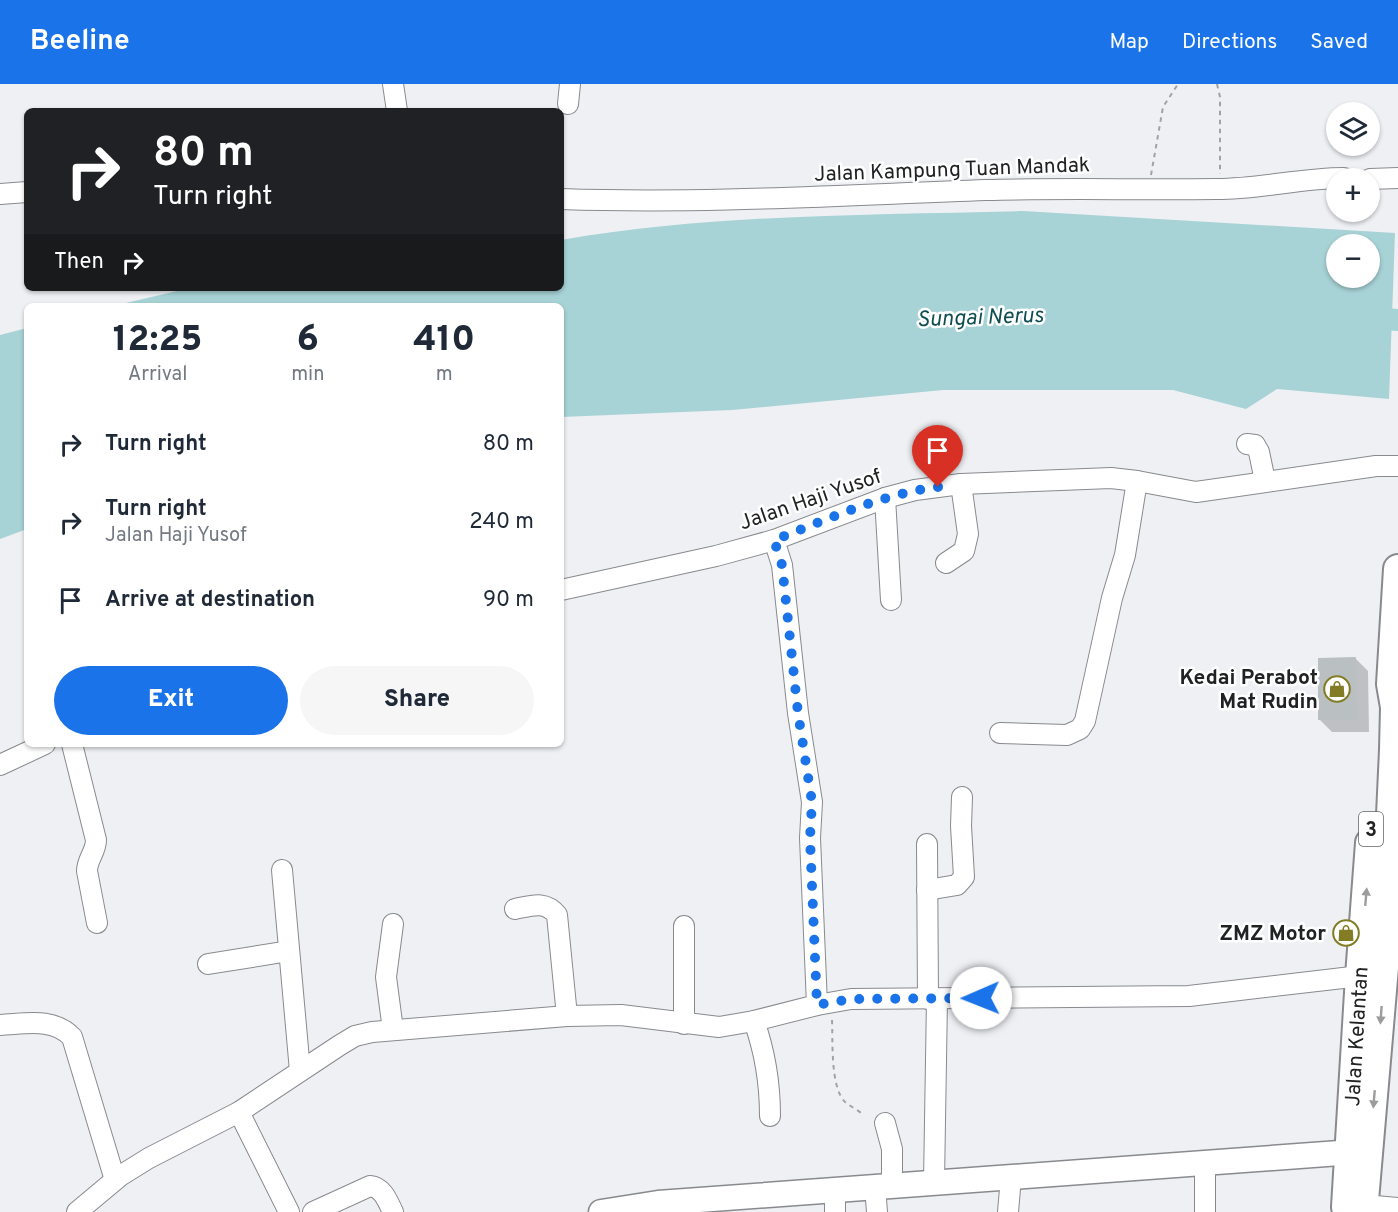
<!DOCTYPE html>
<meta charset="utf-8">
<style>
:root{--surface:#fff;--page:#f6f6f7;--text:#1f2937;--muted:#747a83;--accent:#1a73e8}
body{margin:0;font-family:Overpass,sans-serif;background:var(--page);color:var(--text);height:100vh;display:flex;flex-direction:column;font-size:22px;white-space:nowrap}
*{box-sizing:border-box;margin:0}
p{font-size:20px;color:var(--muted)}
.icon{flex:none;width:33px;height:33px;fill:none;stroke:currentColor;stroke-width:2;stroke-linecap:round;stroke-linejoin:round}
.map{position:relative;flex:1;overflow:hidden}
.details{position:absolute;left:24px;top:219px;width:540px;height:444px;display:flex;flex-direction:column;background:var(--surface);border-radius:9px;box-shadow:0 2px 4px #0004}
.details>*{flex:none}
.banner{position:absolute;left:24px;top:24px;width:540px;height:183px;border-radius:9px;box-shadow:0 2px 4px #0004;background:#202124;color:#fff;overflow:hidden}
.fabs{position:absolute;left:1326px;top:18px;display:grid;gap:12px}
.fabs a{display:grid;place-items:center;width:54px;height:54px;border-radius:50%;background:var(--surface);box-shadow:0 2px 4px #0004;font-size:30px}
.pin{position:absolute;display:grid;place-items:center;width:51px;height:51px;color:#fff;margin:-62px -26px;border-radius:50% 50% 50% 0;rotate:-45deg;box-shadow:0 0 6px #0007}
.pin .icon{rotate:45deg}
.me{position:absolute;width:66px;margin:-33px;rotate:269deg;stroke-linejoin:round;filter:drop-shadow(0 0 4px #0008)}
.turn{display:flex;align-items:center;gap:21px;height:126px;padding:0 30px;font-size:27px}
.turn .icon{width:78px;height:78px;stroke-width:2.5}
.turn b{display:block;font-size:42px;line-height:51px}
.then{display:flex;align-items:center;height:57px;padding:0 30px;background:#0003;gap:12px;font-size:22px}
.eta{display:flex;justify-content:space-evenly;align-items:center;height:102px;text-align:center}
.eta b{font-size:36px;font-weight:800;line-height:42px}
.primary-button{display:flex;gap:12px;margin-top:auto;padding:12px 30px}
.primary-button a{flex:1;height:69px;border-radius:36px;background:var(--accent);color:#fff;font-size:24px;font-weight:800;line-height:69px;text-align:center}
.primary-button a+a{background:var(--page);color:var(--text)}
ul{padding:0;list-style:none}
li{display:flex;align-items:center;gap:18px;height:78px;padding:0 30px}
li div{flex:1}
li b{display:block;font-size:22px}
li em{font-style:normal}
header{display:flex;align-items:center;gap:36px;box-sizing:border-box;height:84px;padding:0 30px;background:var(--accent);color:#fff}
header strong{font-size:28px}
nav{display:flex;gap:33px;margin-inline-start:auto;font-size:21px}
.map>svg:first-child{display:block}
.water{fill:#a7d2d6;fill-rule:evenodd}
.shadow{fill:#0003}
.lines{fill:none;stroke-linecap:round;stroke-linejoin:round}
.river{stroke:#a7d2d6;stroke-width:22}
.building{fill:#babfc2}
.minor-casing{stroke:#888a8e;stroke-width:22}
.major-casing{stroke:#888a8e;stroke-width:27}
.highway-casing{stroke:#888a8e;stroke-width:32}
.path{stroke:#a1a2a5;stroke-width:2;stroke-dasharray:4.5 4.5;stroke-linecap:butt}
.minor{stroke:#fff;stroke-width:20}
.major{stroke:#fff;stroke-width:24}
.highway{stroke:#fff;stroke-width:28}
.oneway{fill:#9b9c9c}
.route{stroke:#1a73e8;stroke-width:10;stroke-dasharray:0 18}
.labels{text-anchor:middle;stroke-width:5;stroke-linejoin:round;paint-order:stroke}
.shield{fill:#fff;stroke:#646465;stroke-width:1.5}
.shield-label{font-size:20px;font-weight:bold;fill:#212223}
.street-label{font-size:21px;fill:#212223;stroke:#fff}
.poi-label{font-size:21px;font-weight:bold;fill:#212223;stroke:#fff;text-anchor:end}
.water-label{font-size:22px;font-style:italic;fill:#0f4e53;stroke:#fff}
</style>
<header>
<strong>Beeline</strong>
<nav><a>Map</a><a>Directions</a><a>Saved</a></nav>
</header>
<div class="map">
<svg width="1398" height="1128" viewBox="0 0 1398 1128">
<rect width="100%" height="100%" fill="#eef0f4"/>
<g class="water">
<path d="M1023 127 1395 149 1389 315 1277 305 1246 325 1173 306H943L732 326 561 333V222H113L190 204H561V156C713 130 869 131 1023 127ZM1336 160H1370V194H1336Z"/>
<path d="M27 244V445L0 455V251Z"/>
</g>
<path class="shadow" d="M1356 575 1368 587 1369 648H1332L1320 636Z"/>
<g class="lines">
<path class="river" d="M1363 233 1398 236"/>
</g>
<path class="building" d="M1356 573 1357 636H1318V574Z"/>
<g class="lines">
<g class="minor-casing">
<g id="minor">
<path d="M393 0 397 27"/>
<path d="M568 20 570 0"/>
<path d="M1370 95 1398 94"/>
<path d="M0 110 27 108"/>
<path d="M561 115C703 120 845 111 986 106 1063 104 1140 106 1217 105 1260 105 1301 94 1344 94"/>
<path d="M1247 360 1255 361 1259 368 1265 397"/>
<path d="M885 414 891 516"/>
<path d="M774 456 782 481 798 629 812 718 810 754 817 921"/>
<path d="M946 479 964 467 968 450 961 400"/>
<path d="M561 506 716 472 774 456 885 414 915 406 961 400 1111 394 1137 397 1196 408 1376 382H1398"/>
<path d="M1000 649 1067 651 1080 645 1085 637 1112 514 1125 471 1137 397"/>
<path d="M72 660 96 756C96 768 87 775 87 787L97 839"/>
<path d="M0 681 45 660"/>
<path d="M927 760 928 915"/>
<path d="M282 786 300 987"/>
<path d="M927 806 957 801 964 793 961 742 962 713"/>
<path d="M515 825C531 822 545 816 557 831L567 932"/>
<path d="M684 842V940"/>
<path d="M208 880 289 867"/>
<path d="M754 937C765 968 770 998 770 1032"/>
<path d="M0 941C25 940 53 933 72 953L115 1096"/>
<path d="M393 946 386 893 393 840"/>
<path d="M239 1028 340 961 355 952 372 948 567 932 621 931 719 943 754 937 817 921 851 915 1189 912 1360 892 1369 886"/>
<path d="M885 1039 892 1065V1101"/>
<path d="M934 1098 937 915"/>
<path d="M875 1102 877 1128"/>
<path d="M1364 1121 1398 1124"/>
<path d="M77 1128 120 1092 149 1074 239 1028 289 1128"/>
<path d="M313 1128 370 1102C383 1103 388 1118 393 1128"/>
<path d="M835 1128V1106"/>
<path d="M1008 1128 1011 1093"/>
<path d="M1205 1128V1078"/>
</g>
</g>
<g class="major-casing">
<path id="major" d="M601 1128 658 1119 1367 1067"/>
</g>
<g class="highway-casing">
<g id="highway">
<path id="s1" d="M1346 1123 1360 892 1370 759"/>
<path d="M1363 1128 1384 883 1394 666 1395 623 1391 600 1398 485"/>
</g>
</g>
<g class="path">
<path d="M1217 0 1220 13V90"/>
<path d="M1151 91 1163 23 1178 0"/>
<path d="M832 936C833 956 830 1003 845 1018 850 1022 856 1025 861 1029"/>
</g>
<use href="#minor" class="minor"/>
<use href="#major" class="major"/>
<use href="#highway" class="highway"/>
</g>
<defs><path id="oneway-solid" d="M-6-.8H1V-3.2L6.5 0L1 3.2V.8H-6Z" transform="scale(1.5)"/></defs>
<g class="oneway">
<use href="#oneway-solid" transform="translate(1366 813) rotate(-85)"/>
<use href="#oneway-solid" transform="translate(1381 931) rotate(94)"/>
<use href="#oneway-solid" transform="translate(1374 1015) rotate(95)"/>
</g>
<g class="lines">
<path class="route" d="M938 403C881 410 827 436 774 456L782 481 798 629 812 718 810 754 817 921 851 915 981 914"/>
</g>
<defs>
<g id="shop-ring" transform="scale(1.35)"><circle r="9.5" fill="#fff" stroke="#827d25" stroke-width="1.5"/><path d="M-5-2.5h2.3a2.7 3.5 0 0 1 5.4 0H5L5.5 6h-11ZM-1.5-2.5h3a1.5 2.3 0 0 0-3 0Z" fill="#827d25"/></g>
</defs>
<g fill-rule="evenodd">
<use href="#shop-ring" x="1337" y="605"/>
<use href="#shop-ring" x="1346" y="849"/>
</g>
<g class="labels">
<rect class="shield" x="1359" y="728" width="24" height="34" rx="4.5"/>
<g class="shield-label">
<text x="1371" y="752">3</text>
</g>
<g class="street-label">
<text transform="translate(952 85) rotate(-2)" y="7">Jalan Kampung Tuan Mandak</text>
<text transform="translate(810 415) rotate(-19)" y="7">Jalan Haji Yusof</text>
<text dy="7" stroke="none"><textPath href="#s1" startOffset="171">Jalan Kelantan</textPath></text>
</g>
<g class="poi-label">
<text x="1318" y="600">Kedai Perabot<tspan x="1318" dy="24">Mat Rudin</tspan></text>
<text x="1326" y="856">ZMZ Motor</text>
</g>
<g class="water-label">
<text transform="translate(980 232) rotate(-2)" y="8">Sungai Nerus</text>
</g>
</g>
</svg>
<div class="fabs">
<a><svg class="icon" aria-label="layers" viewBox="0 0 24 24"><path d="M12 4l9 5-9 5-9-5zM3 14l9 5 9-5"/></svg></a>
<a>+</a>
<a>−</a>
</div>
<div class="pin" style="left:938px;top:403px;background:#d93025"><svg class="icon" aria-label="arrive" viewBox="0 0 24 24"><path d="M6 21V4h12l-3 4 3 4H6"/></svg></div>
<svg class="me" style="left:981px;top:914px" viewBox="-20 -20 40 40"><circle r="19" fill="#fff"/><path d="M0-13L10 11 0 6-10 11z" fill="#1a73e8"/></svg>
<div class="banner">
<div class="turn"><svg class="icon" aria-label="right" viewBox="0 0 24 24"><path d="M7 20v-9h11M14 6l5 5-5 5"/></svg><div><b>80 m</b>Turn right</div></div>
<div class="then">Then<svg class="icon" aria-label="right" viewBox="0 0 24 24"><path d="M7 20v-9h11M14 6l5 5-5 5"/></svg></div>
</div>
<section class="details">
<div class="eta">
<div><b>12:25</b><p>Arrival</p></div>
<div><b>6</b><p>min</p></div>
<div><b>410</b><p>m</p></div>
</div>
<ul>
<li><svg class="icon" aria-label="right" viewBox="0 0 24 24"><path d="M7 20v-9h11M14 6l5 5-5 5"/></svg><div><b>Turn right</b></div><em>80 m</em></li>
<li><svg class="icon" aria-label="right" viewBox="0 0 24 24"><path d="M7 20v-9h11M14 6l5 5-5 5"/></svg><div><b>Turn right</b><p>Jalan Haji Yusof</p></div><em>240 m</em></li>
<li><svg class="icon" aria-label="arrive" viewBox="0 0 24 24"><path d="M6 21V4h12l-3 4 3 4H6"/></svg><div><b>Arrive at destination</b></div><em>90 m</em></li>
</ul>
<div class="primary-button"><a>Exit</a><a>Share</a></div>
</section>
</div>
